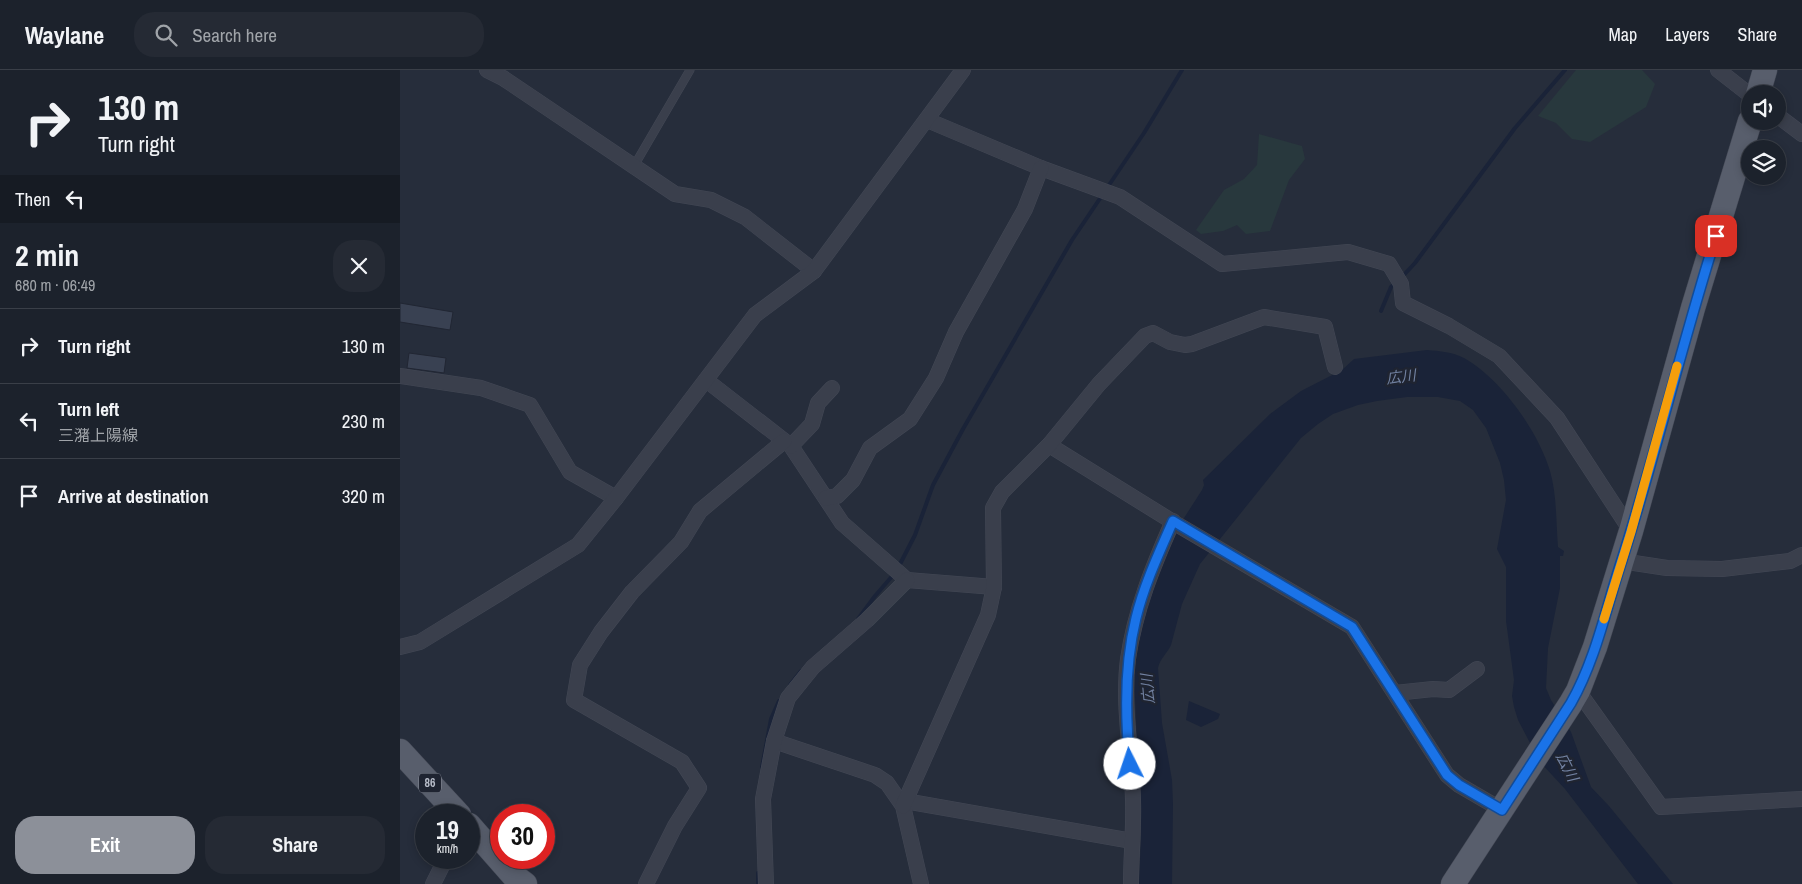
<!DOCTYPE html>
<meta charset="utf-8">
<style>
:root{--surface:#1c222c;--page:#252a34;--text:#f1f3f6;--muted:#a0a4a9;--line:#3a3f48;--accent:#8c9099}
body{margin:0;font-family:"Archivo Narrow","Noto Sans JP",sans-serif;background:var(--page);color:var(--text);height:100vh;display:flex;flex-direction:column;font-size:19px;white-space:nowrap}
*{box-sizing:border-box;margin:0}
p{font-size:16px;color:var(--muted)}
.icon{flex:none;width:28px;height:28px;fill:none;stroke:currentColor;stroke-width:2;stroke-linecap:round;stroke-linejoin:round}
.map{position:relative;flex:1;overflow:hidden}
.panel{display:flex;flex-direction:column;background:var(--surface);width:400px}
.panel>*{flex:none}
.banner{background:#1c222c;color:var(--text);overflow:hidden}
.tools{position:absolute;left:1341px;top:15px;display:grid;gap:10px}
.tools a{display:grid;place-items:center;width:45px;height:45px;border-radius:50%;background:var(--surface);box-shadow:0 2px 8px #0003,0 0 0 1px var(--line);font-size:25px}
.speed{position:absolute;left:15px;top:734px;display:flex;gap:10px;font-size:25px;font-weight:700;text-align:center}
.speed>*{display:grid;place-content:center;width:65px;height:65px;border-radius:50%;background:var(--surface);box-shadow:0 2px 8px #0003,0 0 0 1px var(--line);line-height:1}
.speed small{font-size:12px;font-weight:400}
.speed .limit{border:8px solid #d22;background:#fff;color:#111}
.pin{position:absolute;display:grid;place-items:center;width:42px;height:42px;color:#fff;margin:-21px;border-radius:10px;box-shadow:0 2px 8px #0006}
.me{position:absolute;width:55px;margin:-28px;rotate:356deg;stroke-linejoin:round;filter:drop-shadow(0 0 4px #0008)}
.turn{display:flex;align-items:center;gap:18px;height:105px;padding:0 15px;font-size:22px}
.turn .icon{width:65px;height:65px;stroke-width:2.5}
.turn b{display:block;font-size:35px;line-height:42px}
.then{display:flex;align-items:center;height:48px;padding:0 15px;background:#0003;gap:10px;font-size:19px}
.round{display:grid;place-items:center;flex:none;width:52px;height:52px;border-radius:20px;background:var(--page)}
.overview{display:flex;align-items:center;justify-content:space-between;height:85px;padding:0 15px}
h1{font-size:30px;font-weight:700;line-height:38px}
.cta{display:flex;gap:10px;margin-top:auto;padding:10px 15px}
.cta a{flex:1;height:58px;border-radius:20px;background:var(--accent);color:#fff;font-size:20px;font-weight:700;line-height:58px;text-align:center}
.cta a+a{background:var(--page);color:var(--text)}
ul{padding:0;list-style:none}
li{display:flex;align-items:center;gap:15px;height:75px;padding:0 15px;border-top:1px solid var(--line)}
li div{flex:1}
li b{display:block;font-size:19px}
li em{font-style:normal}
header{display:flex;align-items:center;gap:30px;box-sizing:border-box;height:70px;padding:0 25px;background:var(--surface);border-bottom:1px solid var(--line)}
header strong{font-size:24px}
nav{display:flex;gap:28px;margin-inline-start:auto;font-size:18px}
.search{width:350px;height:45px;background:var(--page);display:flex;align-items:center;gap:12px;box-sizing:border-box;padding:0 18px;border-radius:20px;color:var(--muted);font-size:19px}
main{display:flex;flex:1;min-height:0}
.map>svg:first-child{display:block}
.green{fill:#28383d}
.water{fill:#1a2338}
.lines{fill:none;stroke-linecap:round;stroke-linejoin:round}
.stream{stroke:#1a2338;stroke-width:4}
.building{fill:#394152;stroke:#212633}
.service-casing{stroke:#434855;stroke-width:9}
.minor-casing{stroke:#434855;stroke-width:16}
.primary-casing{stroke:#434855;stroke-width:25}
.service{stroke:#3a3f4c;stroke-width:8}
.minor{stroke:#3a3f4c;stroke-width:15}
.primary{stroke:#585e6c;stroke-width:24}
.route-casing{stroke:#114b97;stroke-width:12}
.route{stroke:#1a73e8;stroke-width:9}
.slow{stroke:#f59e0b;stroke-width:9}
.labels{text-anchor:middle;stroke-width:5;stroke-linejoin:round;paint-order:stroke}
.shield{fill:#1f2431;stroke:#898e9a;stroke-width:1}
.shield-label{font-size:12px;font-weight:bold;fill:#b6bbc7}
.water-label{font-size:15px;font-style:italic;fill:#7282a2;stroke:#1f2431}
</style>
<header>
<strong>Waylane</strong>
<div class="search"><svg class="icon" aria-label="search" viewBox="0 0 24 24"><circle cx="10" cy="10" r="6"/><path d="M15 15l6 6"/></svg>Search here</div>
<nav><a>Map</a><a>Layers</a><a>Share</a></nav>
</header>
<main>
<section class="panel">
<div class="banner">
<div class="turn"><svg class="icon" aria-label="right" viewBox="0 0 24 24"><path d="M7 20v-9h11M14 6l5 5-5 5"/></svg><div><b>130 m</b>Turn right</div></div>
<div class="then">Then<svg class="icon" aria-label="left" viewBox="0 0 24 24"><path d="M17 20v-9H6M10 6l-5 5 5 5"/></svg></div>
</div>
<div class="overview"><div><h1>2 min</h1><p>680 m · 06:49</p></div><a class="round"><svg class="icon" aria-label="close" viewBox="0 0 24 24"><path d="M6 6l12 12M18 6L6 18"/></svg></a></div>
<ul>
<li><svg class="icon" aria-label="right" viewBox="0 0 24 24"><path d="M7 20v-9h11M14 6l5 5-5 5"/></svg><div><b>Turn right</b></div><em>130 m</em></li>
<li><svg class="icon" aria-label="left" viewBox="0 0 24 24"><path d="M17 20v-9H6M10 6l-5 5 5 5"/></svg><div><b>Turn left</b><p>三潴上陽線</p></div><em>230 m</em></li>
<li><svg class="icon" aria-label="arrive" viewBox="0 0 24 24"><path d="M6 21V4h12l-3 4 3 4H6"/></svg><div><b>Arrive at destination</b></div><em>320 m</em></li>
</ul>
<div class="cta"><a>Exit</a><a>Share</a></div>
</section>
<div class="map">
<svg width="1402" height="814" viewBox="0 0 1402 814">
<rect width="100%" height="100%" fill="#262d3b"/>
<g class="green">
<path d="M1176 0H1242L1255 14 1246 37 1190 72 1172 69 1156 53 1138 46Z"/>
<path d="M859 64 902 76 905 89 889 110 870 161 846 164 837 155 823 161 801 164 796 160 824 120 844 109 857 95Z"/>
</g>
<g class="water">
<path d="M1027 280C1040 281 1052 282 1064 288 1101 309 1138 361 1150 401 1157 425 1156 453 1158 477L1164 481 1163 486H1160V518L1148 578 1146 618 1151 630 1171 662 1191 717 1209 736 1273 814H1238L1165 719 1140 692 1118 650 1114 637 1112 626 1114 610 1106 551V497L1097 479 1106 430 1104 410 1100 393 1086 358 1073 340 1060 331 1038 327H1007L977 331 958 335 933 344 918 354 901 368 800 494 782 534 771 575C767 584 760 588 758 598L762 653 772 710 773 734 772 814H739L741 766 734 604 738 575 752 519 763 490 784 448 802 420 804 415 803 410 870 344 901 321 942 300 954 289Z"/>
<path d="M789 631 820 644 818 649 801 657 786 650Z"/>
</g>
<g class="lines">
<g class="stream">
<path d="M707 118 744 63 782 0"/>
<path d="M1001 208 1015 193 1115 58 1165 0"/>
<path d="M981 241 991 217 996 213"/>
<path d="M498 498 515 465 533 415 563 359 672 170 703 124"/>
<path d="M458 549 475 526 494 504"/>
<path d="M390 615 401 601"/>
<path d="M362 697 371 649 379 631"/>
<path d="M358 814V803"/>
</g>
</g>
<g class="building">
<path d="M0 233 53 242 50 260 0 252Z"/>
<path d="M9 283 46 288 44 303 7 298Z"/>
</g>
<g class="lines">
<g class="service-casing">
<path id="service" d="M234 96 290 0"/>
</g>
<g class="minor-casing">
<g id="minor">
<path d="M87 0 103 8 275 124 311 130 345 147 414 201"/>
<path d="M1318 0 1350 25"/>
<path d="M1378 46 1402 64"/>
<path d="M527 50 641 98 720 127 822 194 948 182 989 194 1001 214 1003 233 1049 256 1099 286 1157 348 1231 461"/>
<path d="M0 306 81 318 130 335 170 402 216 428"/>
<path d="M306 310 391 376 442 453 507 510 594 517"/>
<path d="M649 375 778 455 952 557 1047 705 1059 715 1102 740"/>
<path d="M391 376 412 354 418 333 432 318"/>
<path d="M426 428 437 426 453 410 470 378 510 349 536 308 556 262 625 139 641 98"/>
<path d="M1221 491 1267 498 1322 499 1390 491 1402 485"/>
<path d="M0 577 20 572 178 475 216 428 355 245 414 201 563 0"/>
<path d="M1178 621 1261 737 1402 729"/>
<path d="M995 623 1033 619 1049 620 1077 599"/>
<path d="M374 671 475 705 487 713 503 736 521 814"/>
<path d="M505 731 732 771"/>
<path d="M503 736 588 545 594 517 593 438 602 422 649 375 699 314 745 266 753 263 770 272 785 275 792 274 864 247 925 257 935 297"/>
<path d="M33 814 46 788"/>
<path d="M246 814 275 756 299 718 282 692 174 630 180 595 201 562 232 522 281 472 300 441 384 371"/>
<path d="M366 814 363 729 374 671 388 628 413 597 467 550 507 510"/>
<path d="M731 814C731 786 734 758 733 730 732 683 722 636 728 589 735 540 753 496 773 451"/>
</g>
</g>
<g class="primary-casing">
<g id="primary">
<path d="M1358 24 1365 0"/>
<path d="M0 681 59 745"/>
<path d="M69 755 113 805 125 814"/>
<path d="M1053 814 1171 633 1178 621 1195 577 1231 461 1293 238 1350 51"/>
</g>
</g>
<use href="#service" class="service"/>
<use href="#minor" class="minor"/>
<use href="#primary" class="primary"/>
</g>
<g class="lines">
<g class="route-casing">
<path id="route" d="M730 694C725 646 724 596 736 548 744 515 759 483 773 451L952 557 1047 705 1059 715 1102 740 1171 633C1196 589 1206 538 1222 490 1256 383 1282 274 1316 166"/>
</g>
<use href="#route" class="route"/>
<path class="slow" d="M1204 549 1231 462 1277 296"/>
</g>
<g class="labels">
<rect class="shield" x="19" y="703.5" width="22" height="19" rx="4"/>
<g class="shield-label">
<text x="30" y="717">86</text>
</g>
<g class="water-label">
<text transform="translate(1001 307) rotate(-7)" y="5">広川</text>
<text transform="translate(748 619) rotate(-95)" y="5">広川</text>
<text transform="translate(1167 697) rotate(63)" y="5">広川</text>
</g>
</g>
</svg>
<div class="tools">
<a><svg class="icon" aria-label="sound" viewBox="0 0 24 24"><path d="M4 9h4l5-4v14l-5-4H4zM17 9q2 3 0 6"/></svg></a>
<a><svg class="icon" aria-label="layers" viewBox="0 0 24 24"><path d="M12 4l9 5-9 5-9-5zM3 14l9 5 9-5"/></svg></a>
</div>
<div class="speed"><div>19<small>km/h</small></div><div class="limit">30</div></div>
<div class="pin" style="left:1316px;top:166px;background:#d93025"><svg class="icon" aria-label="arrive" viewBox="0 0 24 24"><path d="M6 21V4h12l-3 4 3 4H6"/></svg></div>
<svg class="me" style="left:730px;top:694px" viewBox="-20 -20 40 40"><circle r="19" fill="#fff"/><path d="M0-13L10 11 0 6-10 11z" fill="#1a73e8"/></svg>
</div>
</main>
